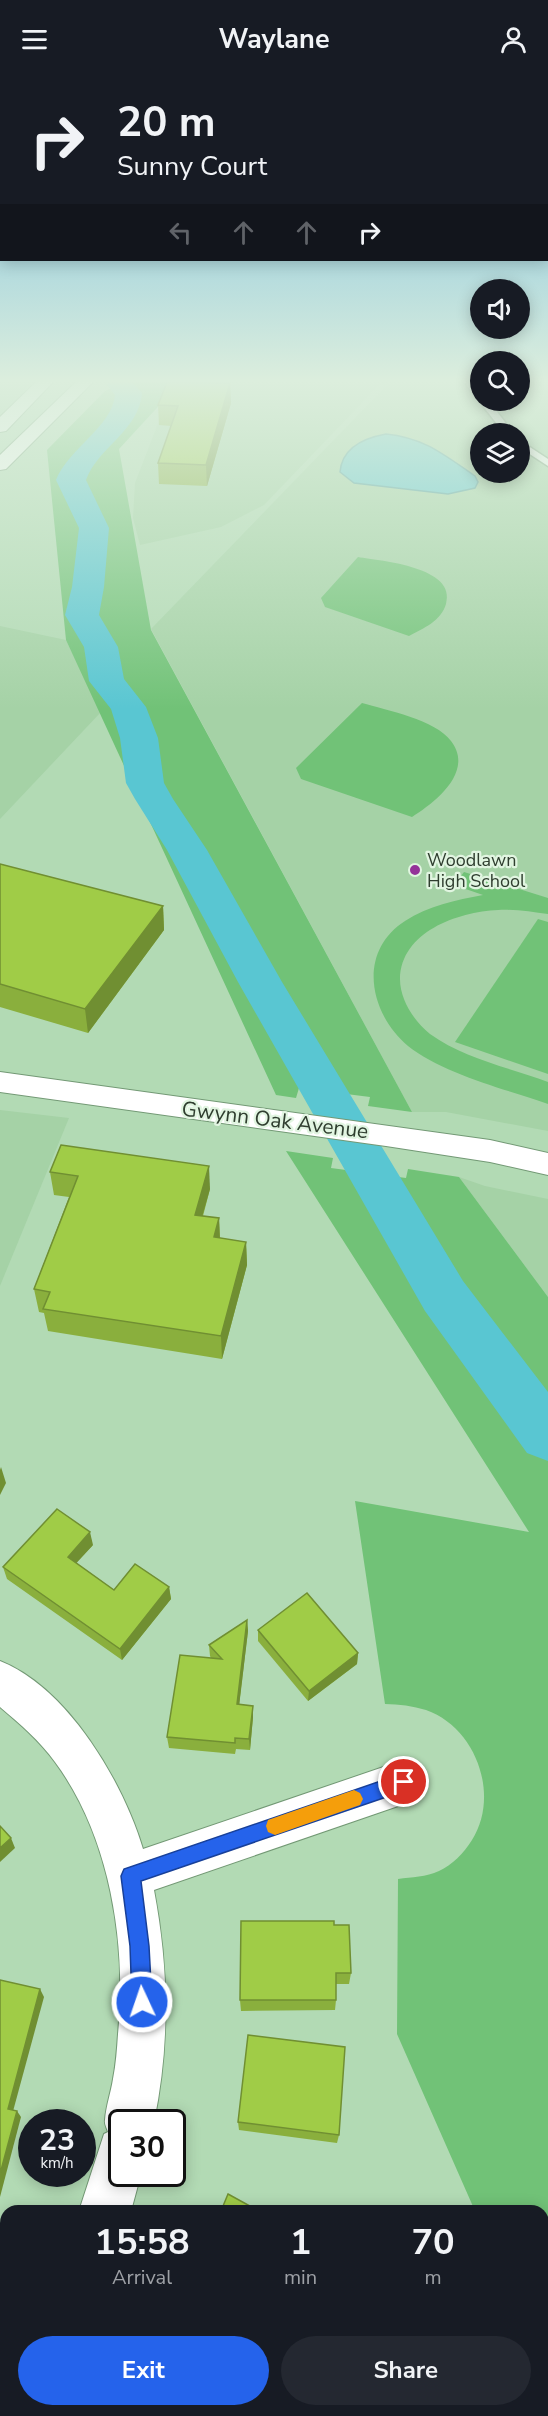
<!DOCTYPE html>
<style>
:root{--surface:#171b24;--page:#242831;--text:#f1f3f6;--muted:#9ea1a6;--accent:#2563eb}
body{margin:0;font-family:"Nunito Sans",sans-serif;background:var(--page);color:var(--text);height:100vh;display:flex;flex-direction:column;font-size:22px;white-space:nowrap}
*{box-sizing:border-box;margin:0}
p{font-size:20px;color:var(--muted)}
.icon{flex:none;width:33px;height:33px;fill:none;stroke:currentColor;stroke-width:2;stroke-linecap:round;stroke-linejoin:round}
.map{position:relative;flex:1;overflow:hidden}
.drawer{position:absolute;left:0px;top:2127px;width:549px;height:212px;display:flex;flex-direction:column;background:var(--surface);border-radius:18px 18px 0 0;box-shadow:0 3px 15px #0003}
.drawer>*{flex:none}
.top-card{position:absolute;left:0px;top:0px;width:549px;height:183px;box-shadow:0 3px 15px #0003;background:#171b24;color:var(--text);overflow:hidden}
.tools{position:absolute;left:470px;top:201px;display:grid;gap:12px}
.tools a{display:grid;place-items:center;width:60px;height:60px;border-radius:50%;background:var(--surface);box-shadow:0 3px 15px #0003;font-size:30px}
.speed{position:absolute;left:18px;top:2031px;display:flex;gap:12px;font-size:30px;font-weight:700;text-align:center}
.speed>*{display:grid;place-content:center;width:78px;height:78px;border-radius:50%;background:var(--surface);box-shadow:0 3px 15px #0003;line-height:1}
.speed small{font-size:15px;font-weight:400}
.speed .limit{border:3px solid #111;border-radius:9px;background:#fff;color:#111}
.pin{position:absolute;display:grid;place-items:center;width:51px;height:51px;color:#fff;margin:-26px;border:3px solid #fff;border-radius:50%;box-shadow:0 2px 6px #0007}
.me{position:absolute;width:66px;margin:-33px;rotate:357deg;stroke-linejoin:round;filter:drop-shadow(0 0 4px #0008)}
.turn{display:flex;align-items:center;gap:21px;height:126px;padding:0 18px;font-size:27px}
.turn .icon{width:78px;height:78px;stroke-width:2.5}
.turn b{display:block;font-size:42px;line-height:51px}
.lanes{display:flex;align-items:center;height:57px;padding:0 18px;background:#0003;justify-content:center;gap:30px;direction:ltr}
.lanes .off{opacity:.35}
.eta{display:flex;justify-content:space-evenly;align-items:center;height:102px;text-align:center}
.eta b{font-size:36px;font-weight:700;line-height:42px}
.primary-button{display:flex;gap:12px;margin-top:auto;padding:12px 18px}
.primary-button a{flex:1;height:69px;border-radius:36px;background:var(--accent);color:#fff;font-size:24px;font-weight:700;line-height:69px;text-align:center}
.primary-button a+a{background:var(--page);color:var(--text)}
header{display:flex;justify-content:space-between;align-items:center;height:78px;padding:0 18px;background:var(--surface);font-size:27px;font-weight:700}
.map>svg:first-child{display:block}
.built{fill:#a5d2a6;fill-rule:evenodd}
.green{fill:#71c277}
.water{fill:#59c6d2;stroke:#4c9da1;stroke-width:1.5}
.lines{fill:none;stroke-linecap:round;stroke-linejoin:round}
.river{fill:#59c6d2;fill-rule:evenodd}
.lane-casing{stroke:#739975;stroke-width:3}
.street-casing{stroke:#739975;stroke-width:2}
.secondary-casing{stroke:#739975;stroke-width:2}
.primary-casing{stroke:#739975;stroke-width:2}
.lane{fill:#fff;fill-rule:evenodd}
.street{fill:#fff;fill-rule:evenodd}
.secondary{fill:#fff;fill-rule:evenodd}
.primary{fill:#fff;fill-rule:evenodd}
.wall{fill:#8aaf3d}
.shaded-wall{fill:#708f32}
.building{fill:#a0cc47;stroke:#708f32;stroke-width:1.5}
.route{fill:#2563eb;stroke:#184099;stroke-width:1.5}
.slow{fill:#f59e0b}
.poi-dot{fill:#943299;stroke:#e1f5e1;stroke-width:2}
.labels{text-anchor:middle;stroke-width:4.5;stroke-linejoin:round;paint-order:stroke}
.far-poi-label{font-size:18px;fill:#2f3e2f;stroke:#e1f5e1;text-anchor:start}
.street-label{font-size:21px;fill:#2f3e2f;stroke:#e1f5e1}
</style>
<header><svg class="icon" aria-label="menu" viewBox="0 0 24 24"><path d="M4 6h16M4 12h16M4 18h16"/></svg>Waylane<svg class="icon" aria-label="person" viewBox="0 0 24 24"><circle cx="12" cy="8" r="4"/><path d="M4 21q1-7 8-7t8 7"/></svg></header>
<div class="map">
<svg width="548" height="2338" viewBox="0 0 548 2338">
<rect width="100%" height="100%" fill="#b2dab4"/>
<g class="built">
<path d="M0 304H31L19 321 0 339Z"/>
<path d="M174 304 338 307 380 306 264 427 221 449 140 467 133 440 135 405Z"/>
<path d="M480 304V322H519V304H548V1053L446 1034H412L151 551 387 307ZM480 356H519V394H480Z"/>
<path d="M0 548 66 562 101 634 0 741Z"/>
<path d="M0 1032 69 1040 0 1208Z"/>
<path d="M459 1099 485 1108 548 1121V1219Z"/>
</g>
<g class="green">
<path d="M126 304H172L167 319 119 371 151 552 412 1034 368 1028 370 1019 299 1010 296 1020 276 1017 66 562 47 372 105 313Z"/>
<path d="M358 479C382 483 457 489 446 526 441 543 424 550 409 558L325 529 321 520Z"/>
<path d="M362 625C386 632 436 642 451 663 475 694 434 725 412 739L301 701 296 690Z"/>
<path d="M464 794 548 820V836C532 834 515 831 498 832 457 834 401 854 400 901 400 922 414 943 430 956 463 980 510 990 548 1004V1026C505 1011 443 996 408 968 369 935 357 874 405 843 428 828 456 822 483 817L454 807Z"/>
<path d="M538 841 548 844V996L455 964Z"/>
<path d="M286 1073 333 1080 331 1090 406 1100 408 1091 459 1099 548 1219V2338H384L387 2332H543V2133H475L397 1956 398 1801C412 1799 426 1799 439 1793 452 1787 464 1775 472 1762 500 1718 477 1650 426 1632 413 1628 399 1626 385 1626L355 1423 529 1454Z"/>
</g>
<path class="water" d="M386 356C425 360 444 377 475 398L478 404 475 410 448 416 354 405 340 394C342 370 364 360 386 356Z"/>
<g class="lines">
<path class="river" d="M109 304H132L142 315C139 353 98 369 86 402L109 450 104 509 99 537 118 569 124 601 146 629 158 660 164 705 173 721 207 772 282 904 463 1203 548 1314V1383L527 1375 425 1233 238 904 167 772 135 721 126 705 120 660 111 631 89 603 84 569 65 537 72 509 79 450 56 402C69 370 112 349 115 317L107 307Z"/>
<g class="lane-casing">
<g id="lane">
<path d="M464 304H472L480 314V322H488L514 356H505Z"/>
<path d="M519 362 548 381V388L519 369Z"/>
</g>
</g>
<g class="street-casing">
<g id="street">
<path d="M0 1583C68 1610 123 1704 143 1771L404 1682 419 1689 426 1704 419 1719 404 1726 154 1812C169 1891 170 1966 154 2044H122V2096H141L131 2133H79L104 2056 108 2054C107 2050 104 2046 105 2042 106 2028 111 2014 113 2001 116 1986 117 1971 118 1956 127 1866 110 1758 55 1684 40 1663 20 1646 0 1629Z"/>
<path d="M6 2266V2325L0 2327V2268Z"/>
</g>
</g>
<g class="secondary-casing">
<path id="secondary" d="M0 994 490 1062 548 1075V1097L490 1084 386 1068 0 1014Z"/>
</g>
<g class="primary-casing">
<g id="primary">
<path d="M36 304H53L6 353 0 354V339Z"/>
<path d="M76 304H93L6 391 0 392V377Z"/>
</g>
</g>
<use href="#lane" class="lane"/>
<use href="#street" class="street"/>
<use href="#secondary" class="secondary"/>
<use href="#primary" class="primary"/>
</g>
<g class="wall">
<path d="M230 305 231 325 207 408 159 406 158 385 171 348 159 347 158 327Z"/>
<path d="M0 786 163 828 164 852 88 955 0 929Z"/>
<path d="M50 1094 210 1111 203 1138 219 1140 220 1160 246 1164 247 1187 222 1281 48 1253 44 1235 39 1234 34 1211 69 1119 54 1117Z"/>
<path d="M93 1467 76 1485 114 1512 169 1509 171 1521 122 1582 7 1501 3 1489Z"/>
<path d="M247 1542 248 1553 239 1627 253 1639 250 1672 236 1671 235 1676 169 1670 167 1659 211 1580 210 1578 209 1567Z"/>
<path d="M258 1552 358 1575 357 1586 308 1623 258 1563Z"/>
<path d="M334 1847 351 1895 349 1906H336V1922L335 1932 241 1933 240 1922Z"/>
<path d="M238 2044 339 2057 337 2065 239 2052Z"/>
</g>
<g class="shaded-wall">
<path d="M230 305 231 325 207 408 206 387Z"/>
<path d="M163 828 164 852 88 955 85 931Z"/>
<path d="M209 1088 210 1111 196 1160 195 1137Z"/>
<path d="M219 1140 220 1164 214 1159Z"/>
<path d="M246 1164 247 1187 222 1281 221 1258Z"/>
<path d="M1 1389 6 1405 0 1417V1392Z"/>
<path d="M90 1454 93 1467 70 1492 68 1479Z"/>
<path d="M169 1509 171 1521 122 1582 120 1571Z"/>
<path d="M247 1542 248 1553 238 1637 237 1626Z"/>
<path d="M358 1575 357 1586 308 1623 309 1613Z"/>
<path d="M253 1628V1639L250 1672 249 1661Z"/>
<path d="M11 1760 15 1770 0 1784V1770Z"/>
<path d="M40 1911 44 1919 12 2037 8 2031Z"/>
<path d="M17 2033 21 2039 0 2119V2096Z"/>
</g>
<g class="building">
<path d="M167 304 230 305 206 387 158 385 178 328 158 327Z"/>
<path d="M0 786 163 828 85 931 0 906Z"/>
<path d="M61 1067 209 1088 195 1137 219 1140 214 1159 246 1164 221 1258 43 1231 50 1214 34 1211 78 1098 50 1094Z"/>
<path d="M57 1431 90 1454 68 1479 114 1512 135 1486 169 1509 120 1571 3 1489Z"/>
<path d="M307 1515 358 1575 309 1613 258 1552Z"/>
<path d="M247 1542 237 1626 253 1628 249 1661 235 1660V1665L167 1659 180 1577 222 1581 209 1567Z"/>
<path d="M0 1748 11 1760 0 1770Z"/>
<path d="M241 1843H334V1847H349L351 1895H336V1922H240Z"/>
<path d="M0 1902 40 1911 8 2031 17 2033 0 2096Z"/>
<path d="M248 1957 345 1969 339 2057 238 2044Z"/>
<path d="M228 2116 259 2133H221Z"/>
<path d="M129 2332H245L251 2338H127Z"/>
</g>
<linearGradient id="sky" x2="0" y2="1"><stop stop-color="#6fbbdf"/><stop offset="0.48" stop-color="#dceedd"/><stop offset="1" stop-color="#dceedd" stop-opacity="0"/></linearGradient>
<rect width="548" height="631" fill="url(#sky)"/>
<path class="route" d="M404 1695 410 1698 413 1704 410 1710 404 1713 141 1803 149 1868 152 1924 149 1931 142 1934 135 1931 132 1924 130 1868 121 1798 124 1791Z"/>
<path class="slow" d="M354 1712 360 1715 363 1721 360 1727 275 1757 268 1754 266 1748 268 1742Z"/>
<circle class="poi-dot" cx="415" cy="792" r="6"/>
<g class="labels">
<g class="far-poi-label">
<text x="427" y="788">Woodlawn<tspan x="427" dy="21">High School</tspan></text>
</g>
<g class="street-label">
<text transform="translate(275 1042) rotate(7)" y="7">Gwynn Oak Avenue</text>
</g>
</g>
</svg>
<div class="tools">
<a><svg class="icon" aria-label="sound" viewBox="0 0 24 24"><path d="M4 9h4l5-4v14l-5-4H4zM17 9q2 3 0 6"/></svg></a>
<a><svg class="icon" aria-label="search" viewBox="0 0 24 24"><circle cx="10" cy="10" r="6"/><path d="M15 15l6 6"/></svg></a>
<a><svg class="icon" aria-label="layers" viewBox="0 0 24 24"><path d="M12 4l9 5-9 5-9-5zM3 14l9 5 9-5"/></svg></a>
</div>
<div class="speed"><div>23<small>km/h</small></div><div class="limit">30</div></div>
<div class="pin" style="left:404px;top:1704px;background:#d93025"><svg class="icon" aria-label="arrive" viewBox="0 0 24 24"><path d="M6 21V4h12l-3 4 3 4H6"/></svg></div>
<svg class="me" style="left:142px;top:1924px" viewBox="-20 -20 40 40"><circle r="17" fill="#2563eb" stroke="#fff" stroke-width="3"/><path d="M0-11L8 9 0 5-8 9z" fill="#fff"/></svg>
<div class="top-card">
<div class="turn"><svg class="icon" aria-label="right" viewBox="0 0 24 24"><path d="M7 20v-9h11M14 6l5 5-5 5"/></svg><div><b>20 m</b>Sunny Court</div></div>
<div class="lanes"><svg class="icon off" aria-label="left" viewBox="0 0 24 24"><path d="M17 20v-9H6M10 6l-5 5 5 5"/></svg><svg class="icon off" aria-label="ahead" viewBox="0 0 24 24"><path d="M12 20V5M6 11l6-6 6 6"/></svg><svg class="icon off" aria-label="ahead" viewBox="0 0 24 24"><path d="M12 20V5M6 11l6-6 6 6"/></svg><svg class="icon" aria-label="right" viewBox="0 0 24 24"><path d="M7 20v-9h11M14 6l5 5-5 5"/></svg></div>
</div>
<section class="drawer">
<div class="eta">
<div><b>15:58</b><p>Arrival</p></div>
<div><b>1</b><p>min</p></div>
<div><b>70</b><p>m</p></div>
</div>
<div class="primary-button"><a>Exit</a><a>Share</a></div>
</section>
</div>
